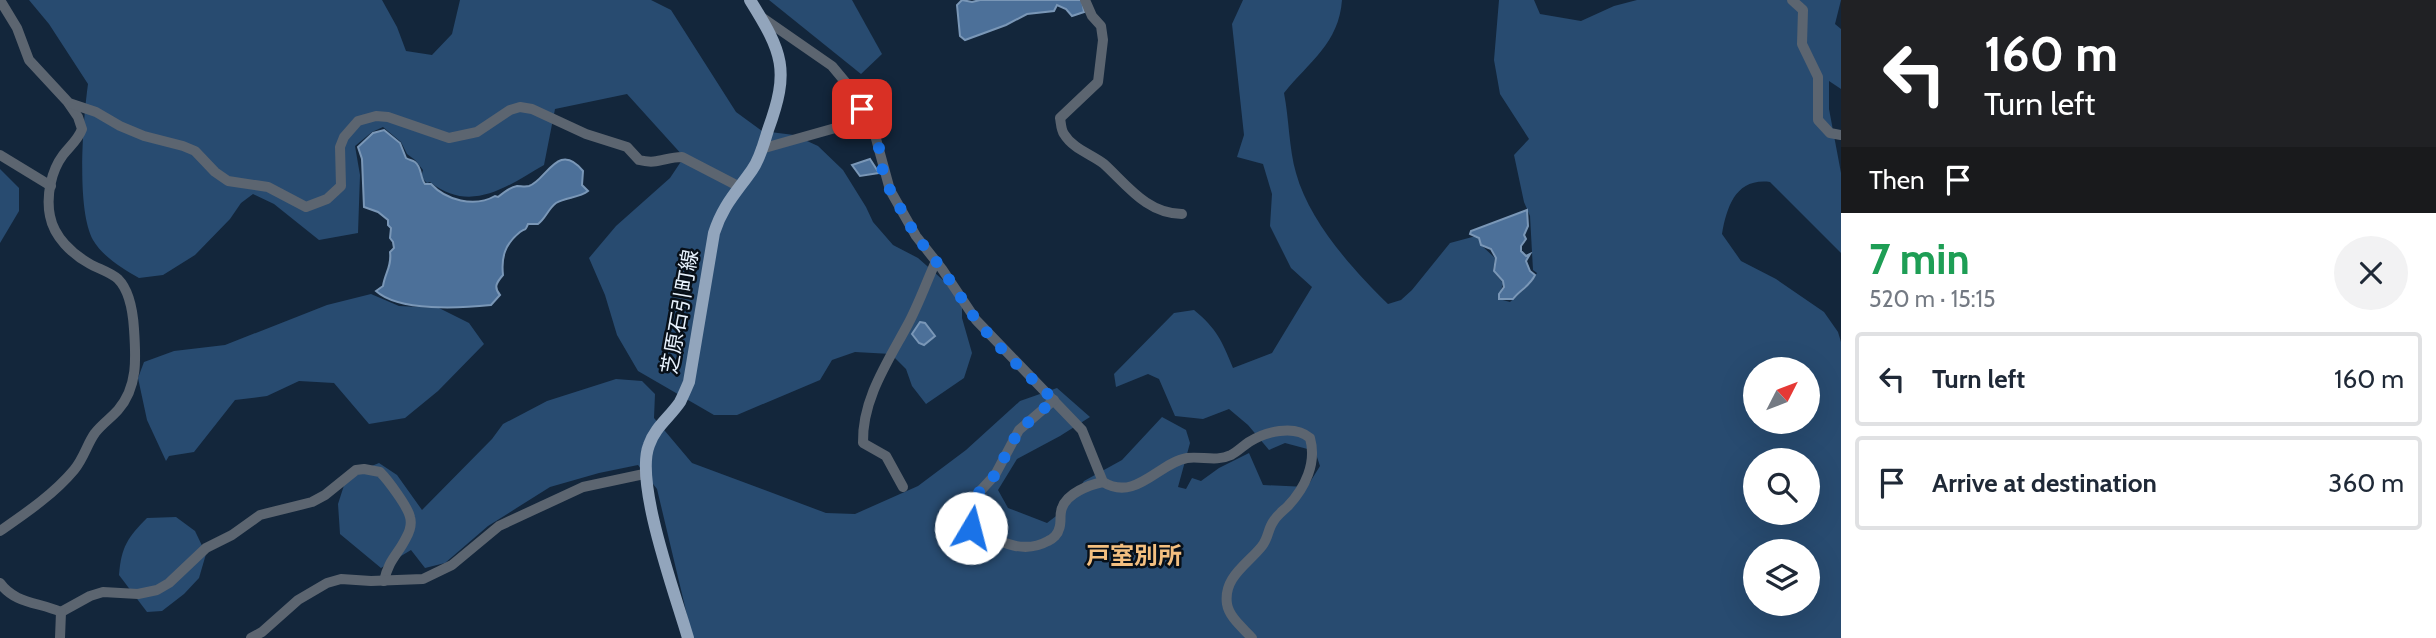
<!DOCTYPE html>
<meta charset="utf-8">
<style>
:root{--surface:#fff;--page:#f2f2f3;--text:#1f2937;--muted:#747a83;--line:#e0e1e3}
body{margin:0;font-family:Cabin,"Noto Sans JP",sans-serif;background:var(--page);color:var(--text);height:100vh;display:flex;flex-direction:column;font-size:26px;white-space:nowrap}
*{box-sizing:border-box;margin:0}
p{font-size:23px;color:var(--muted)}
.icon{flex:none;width:38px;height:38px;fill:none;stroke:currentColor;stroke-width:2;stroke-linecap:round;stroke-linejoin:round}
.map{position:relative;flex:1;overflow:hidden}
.sheet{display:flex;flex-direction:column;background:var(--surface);width:595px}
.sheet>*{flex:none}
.banner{background:#202124;color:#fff;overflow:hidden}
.needle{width:46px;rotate:48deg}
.fabs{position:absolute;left:1743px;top:357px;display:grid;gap:14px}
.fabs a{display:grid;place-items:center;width:77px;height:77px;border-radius:50%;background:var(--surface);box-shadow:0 7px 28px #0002;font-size:35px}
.pin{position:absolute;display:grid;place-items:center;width:60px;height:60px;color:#fff;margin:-30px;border-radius:14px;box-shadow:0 4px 10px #0006}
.me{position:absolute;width:77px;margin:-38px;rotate:8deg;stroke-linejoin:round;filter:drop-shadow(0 0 5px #0008)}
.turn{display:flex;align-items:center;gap:24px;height:147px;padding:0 28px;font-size:32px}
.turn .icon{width:91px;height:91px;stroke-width:2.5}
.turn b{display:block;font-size:49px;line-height:60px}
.then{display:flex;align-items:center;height:66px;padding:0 28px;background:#0003;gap:14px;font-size:26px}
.round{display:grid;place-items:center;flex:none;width:74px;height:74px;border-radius:37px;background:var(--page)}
.headline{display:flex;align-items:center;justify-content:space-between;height:119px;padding:0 28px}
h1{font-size:42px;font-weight:700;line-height:52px;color:#1e9e55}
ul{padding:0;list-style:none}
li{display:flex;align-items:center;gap:21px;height:94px;margin:0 14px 10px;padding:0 14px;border:4px solid var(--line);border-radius:7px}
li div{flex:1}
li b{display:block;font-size:26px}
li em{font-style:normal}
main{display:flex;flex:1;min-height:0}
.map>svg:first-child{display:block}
.green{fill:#284b70;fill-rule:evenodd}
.water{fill:#4c7099;stroke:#7a97b7;stroke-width:2}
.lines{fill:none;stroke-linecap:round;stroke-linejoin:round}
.minor{stroke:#5c6570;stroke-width:10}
.major{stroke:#92a5bc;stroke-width:12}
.route{stroke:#1a73e8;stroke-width:12;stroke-dasharray:0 21.6}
.labels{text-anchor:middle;stroke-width:5;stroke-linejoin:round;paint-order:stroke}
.street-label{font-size:21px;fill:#e7f1fc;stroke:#070f18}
.quarter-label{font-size:24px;font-weight:bold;fill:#f3bf80;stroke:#070f18}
</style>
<main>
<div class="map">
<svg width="1841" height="638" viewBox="0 0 1841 638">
<rect width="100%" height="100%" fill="#13263b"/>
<g class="green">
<path d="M29 0H382L397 27 406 51 432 55 452 34 460 0H651L671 10 736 112 762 131 794 135 818 146 843 170 866 207 873 222 893 245 918 258 943 280 962 302V318L972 353 964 378 926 404 912 386 906 369 891 354 855 352 832 360 820 380 737 415H714L638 371 617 335 605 295 589 258 616 226 670 178 684 157 627 94 555 109 544 165C506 187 471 214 430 182L427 183 421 177 423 170 415 160 407 154 401 142 383 127 372 132 355 146 360 175 358 233 319 240 274 204 253 194 241 203 230 219 195 255 163 275 139 278C123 269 103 257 93 240 76 209 83 121 88 84L49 24Z"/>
<path d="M769 0H852L882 54 861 74Z"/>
<path d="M1243 0H1342C1339 43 1309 62 1284 93 1289 118 1289 149 1296 173 1309 221 1353 270 1388 304L1401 300 1412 290 1450 243 1476 236 1479 239 1481 245 1495 258 1493 271 1503 283 1499 299 1510 302C1520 292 1531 286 1537 273L1533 270 1530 216 1524 202 1514 155 1529 139 1500 94 1494 60 1499 0H1534L1540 14 1581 21 1614 6 1637 0H1841L1835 24 1841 29V89L1829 81V109L1841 173V253L1770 182C1736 178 1727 206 1722 234L1741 261 1776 279 1824 312 1838 332 1841 342V638H689L687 615 657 489 638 465 599 473 550 487 488 526 445 563 425 568 411 550 381 568 340 534 338 504 347 476 379 463 397 475 422 510 492 439 503 424 547 401 616 379 642 381 655 394 654 418 692 463 826 513 855 514 918 486 966 450 1020 401 1057 388 1090 417 1060 436 1017 459 998 490 1008 508 1047 523 1064 510 1084 481 1122 460 1162 417 1186 430 1190 443 1178 487 1186 489 1192 478 1201 481 1219 468 1249 453 1263 485 1307 487 1320 466 1315 451 1285 443 1269 450 1248 425 1229 409 1203 419 1175 416 1159 379 1148 374 1116 387 1114 374 1174 313 1194 310C1217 329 1222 341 1233 368L1272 353 1312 287 1291 268 1270 226 1272 194 1263 164 1237 157 1244 135 1232 24ZM1755 369H1808V422H1755ZM1755 460H1808V513H1755ZM1755 551H1808V604H1755Z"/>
<path d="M0 169 19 188V211L0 243Z"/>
<path d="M371 294 399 306 439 308 469 323 484 344 438 391 405 418 369 424 334 383 299 381 267 396 235 400 194 452 169 456 166 461 147 420 138 378 144 362 174 351 225 345 327 305Z"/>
<path d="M176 517 195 531 206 554 199 578 184 594 162 611 147 612 119 575C121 547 128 537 147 518Z"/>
</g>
<g class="water">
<path d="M962 0 972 2 980 0H1082L1084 12 1072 16 1066 9 1057 5 1054 11 1027 14 1006 25 965 40 960 36 957 5Z"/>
<path d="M384 130 400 143 406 158C409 160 412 160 415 162 422 167 420 178 425 184H431C446 200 474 208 495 196L498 197C504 192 510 187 517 186 521 186 525 187 529 186 546 181 558 140 583 171L582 185 588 191C579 198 566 197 556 203 548 209 546 218 538 224H528C524 233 528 226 520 232 505 244 501 257 503 275 497 282 493 287 500 295L491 305C462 308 399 312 376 291L383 286C385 273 392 266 390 252L394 248 393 242 390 238 391 228 388 225V220L378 212 364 207 362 159 358 147 373 133Z"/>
<path d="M870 159 879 173 860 176 852 165Z"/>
<path d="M1527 210 1528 226 1524 235 1526 239 1521 246V251L1526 256 1530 254 1526 261 1530 271 1535 275C1530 286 1520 290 1513 299H1499V294L1504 287 1503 281 1494 271 1496 258 1491 249 1481 245 1479 238 1470 234 1471 231Z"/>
<path d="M920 322 925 323 935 336 924 345 919 343 912 334Z"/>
</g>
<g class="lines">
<g class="minor">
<path d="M0 0 17 28 29 60 67 101 78 117 82 129C78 140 70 146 63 155 51 171 46 196 50 216 54 237 72 254 90 264 99 269 110 272 118 279 130 291 133 313 134 329 136 358 138 387 118 410 111 418 102 424 95 433 87 444 84 458 74 470 54 494 26 513 0 531"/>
<path d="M1085 0 1092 16 1101 26 1103 40 1098 82 1060 118C1061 123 1061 130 1064 134 1073 149 1091 154 1104 164 1127 185 1147 214 1182 214"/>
<path d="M1792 0 1803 10 1802 44 1818 77V120L1830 133 1841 135"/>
<path d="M760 16 832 66 847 84 872 124 890 190 916 236 942 269 976 320 1082 430 1103 482C1136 502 1158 463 1187 458 1202 456 1216 462 1231 455 1237 452 1243 446 1249 442 1265 432 1294 424 1310 438 1317 463 1305 488 1288 506 1283 511 1277 515 1273 522 1268 529 1268 539 1262 546 1248 564 1223 577 1227 604 1229 617 1243 628 1252 638"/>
<path d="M69 103 96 112 120 126 144 136 183 146 195 151 215 172 228 181 268 187 306 207 327 199 341 186 340 147 344 137 358 121 376 116 388 117 449 138 477 132 510 110 520 107 532 109 586 134 627 147 639 160C658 165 665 157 682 157L738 186"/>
<path d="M761 149 846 125 854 120 862 109"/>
<path d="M0 155 51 186"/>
<path d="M1054 400 1019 430 995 475 971 501 968 520 971 528C996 539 1021 556 1048 541 1053 539 1058 534 1059 529 1062 522 1059 515 1062 508 1067 493 1089 485 1103 482"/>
<path d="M903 487 886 456 863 443C862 400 887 363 907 326 918 306 926 283 936 261"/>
<path d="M0 583C15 604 39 602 61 612"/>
<path d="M61 612 90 596 103 592 138 594 157 590 169 583 206 548 232 535 260 515 312 502 325 495 356 470 364 469 380 472C388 480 408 507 410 517 412 524 410 531 406 538 397 556 389 559 384 581"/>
<path d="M60 638 61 612"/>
<path d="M251 638 262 632 298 600 327 583 341 579 371 581 423 579 452 565 499 526 542 506 583 487 644 474"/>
</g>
<path class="major" d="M688 638C676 596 634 483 649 445 655 427 670 417 680 402 683 396 686 389 689 382L714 233C723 205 736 193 752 170 760 159 764 143 768 130 790 70 783 53 750 0"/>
</g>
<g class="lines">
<path class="route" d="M862 109 877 135 882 168 890 190 916 236 942 269 976 320 1007 355 1054 400 1019 430 995 475 971 501 968 520 971 528"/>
</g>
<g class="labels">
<g class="street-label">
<text transform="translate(680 312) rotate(-80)" y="7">芝原石引町線</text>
</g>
<g class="quarter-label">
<text x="1134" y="564">戸室別所</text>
</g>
</g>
</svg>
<div class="fabs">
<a><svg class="needle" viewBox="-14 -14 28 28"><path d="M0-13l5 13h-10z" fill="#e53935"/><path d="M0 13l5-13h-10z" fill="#747a83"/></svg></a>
<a><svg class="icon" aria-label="search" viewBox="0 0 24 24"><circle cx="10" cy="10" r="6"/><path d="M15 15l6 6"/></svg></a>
<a><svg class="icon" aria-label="layers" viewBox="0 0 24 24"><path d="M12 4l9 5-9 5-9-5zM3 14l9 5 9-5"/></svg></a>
</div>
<div class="pin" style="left:862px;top:109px;background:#d93025"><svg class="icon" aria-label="arrive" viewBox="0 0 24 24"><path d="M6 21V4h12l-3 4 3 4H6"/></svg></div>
<svg class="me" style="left:971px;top:528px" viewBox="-20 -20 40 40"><circle r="19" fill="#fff"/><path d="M0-13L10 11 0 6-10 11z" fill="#1a73e8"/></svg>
</div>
<section class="sheet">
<div class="banner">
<div class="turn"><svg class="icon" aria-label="left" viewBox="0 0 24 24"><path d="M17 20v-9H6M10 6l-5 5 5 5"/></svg><div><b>160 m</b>Turn left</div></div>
<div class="then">Then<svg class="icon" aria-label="arrive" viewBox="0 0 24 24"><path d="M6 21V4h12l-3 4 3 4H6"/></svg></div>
</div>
<div class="headline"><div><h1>7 min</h1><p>520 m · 15:15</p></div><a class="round"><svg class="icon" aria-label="close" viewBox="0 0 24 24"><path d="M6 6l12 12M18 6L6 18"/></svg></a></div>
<ul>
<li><svg class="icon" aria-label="left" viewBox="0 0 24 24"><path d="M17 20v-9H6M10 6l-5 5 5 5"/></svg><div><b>Turn left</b></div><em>160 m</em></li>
<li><svg class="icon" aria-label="arrive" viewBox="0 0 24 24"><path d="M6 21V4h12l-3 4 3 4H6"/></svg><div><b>Arrive at destination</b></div><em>360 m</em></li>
</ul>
</section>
</main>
